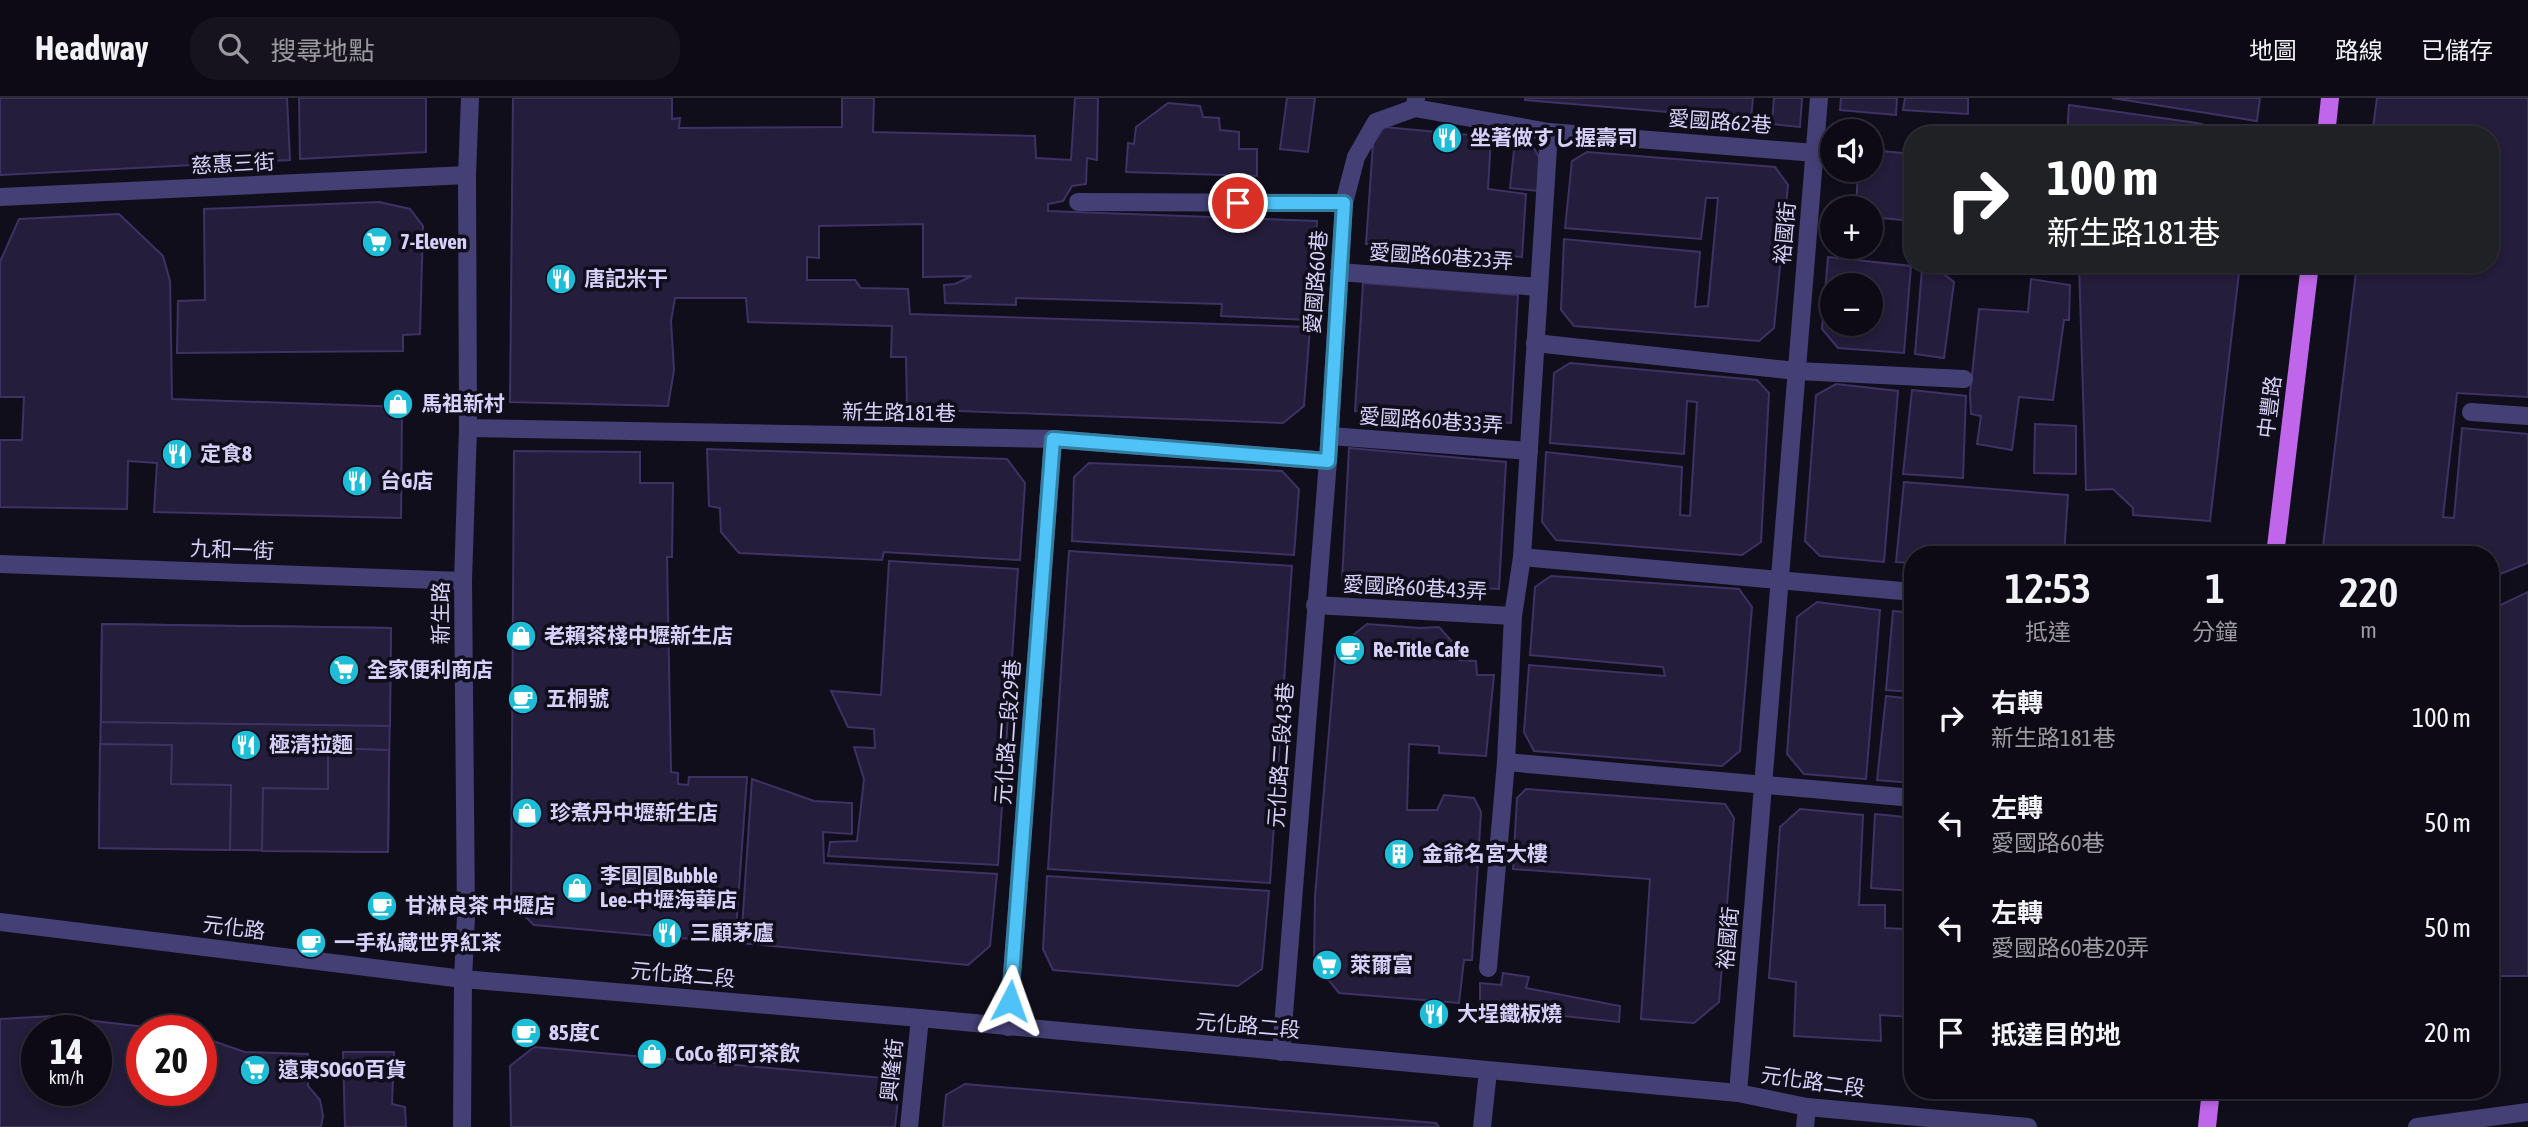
<!DOCTYPE html>
<html lang="zh-TW">
<meta charset="utf-8">
<style>
:root{--surface:#0d0a15;--page:#16131e;--text:#f1f3f6;--muted:#9a9aa0;--line:#2d2b34}
body{margin:0;font-family:"Asap Condensed","Noto Sans TC","Noto Sans JP",sans-serif;background:var(--page);color:var(--text);height:100vh;display:flex;flex-direction:column;font-size:26px;white-space:nowrap}
*{box-sizing:border-box;margin:0}
p{font-size:23px;color:var(--muted)}
.icon{flex:none;width:38px;height:38px;fill:none;stroke:currentColor;stroke-width:2;stroke-linecap:round;stroke-linejoin:round}
.map{position:relative;flex:1;overflow:hidden}
.panel{position:absolute;left:1904px;top:448px;width:595px;height:553px;display:flex;flex-direction:column;background:var(--surface);border-radius:28px;box-shadow:0 4px 10px #0003,0 0 0 2px var(--line)}
.panel>*{flex:none}
.hud{position:absolute;left:1904px;top:28px;width:595px;height:147px;border-radius:28px;box-shadow:0 4px 10px #0003,0 0 0 2px var(--line);background:#202124;color:#fff;overflow:hidden}
.controls{position:absolute;left:1820px;top:21px;display:grid;gap:14px}
.controls a{display:grid;place-items:center;width:63px;height:63px;border-radius:50%;background:var(--surface);box-shadow:0 4px 10px #0003,0 0 0 2px var(--line);font-size:35px}
.speed{position:absolute;left:21px;top:917px;display:flex;gap:14px;font-size:35px;font-weight:700;text-align:center}
.speed>*{display:grid;place-content:center;width:91px;height:91px;border-radius:50%;background:var(--surface);box-shadow:0 4px 10px #0003,0 0 0 2px var(--line);line-height:1}
.speed small{font-size:18px;font-weight:400}
.speed .limit{border:10px solid #d22;background:#fff;color:#111}
.pin{position:absolute;display:grid;place-items:center;width:60px;height:60px;color:#fff;margin:-30px;border:4px solid #fff;border-radius:50%;box-shadow:0 2px 7px #0007}
.me{position:absolute;width:77px;margin:-38px;rotate:4deg;stroke-linejoin:round;filter:drop-shadow(0 0 5px #0008)}
.turn{display:flex;align-items:center;gap:24px;height:147px;padding:0 28px;font-size:32px}
.turn .icon{width:91px;height:91px;stroke-width:2.5}
.turn b{display:block;font-size:49px;line-height:60px}
.eta{display:flex;justify-content:space-evenly;align-items:center;height:119px;text-align:center}
.eta b{font-size:42px;font-weight:600;line-height:49px}
ul{padding:0;list-style:none}
li{display:flex;align-items:center;gap:21px;height:105px;padding:0 28px}
li div{flex:1}
li b{display:block;font-size:26px}
li em{font-style:normal}
header{display:flex;align-items:center;gap:42px;box-sizing:border-box;height:98px;padding:0 35px;background:var(--surface);border-bottom:2px solid var(--line)}
header strong{font-size:33px}
nav{display:flex;gap:38px;margin-inline-start:auto;font-size:24px}
.search{width:490px;height:63px;background:var(--page);display:flex;align-items:center;gap:18px;box-sizing:border-box;padding:0 24px;border-radius:28px;color:var(--muted);font-size:26px}
.map>svg:first-child{display:block}
.building{fill:#241d3b;stroke:#3e3264;stroke-width:2;fill-rule:evenodd}
.lines{fill:none;stroke-linecap:round;stroke-linejoin:round}
.minor{stroke:#443f75;stroke-width:18}
.major{stroke:#bf66ea;stroke-width:18}
.route-casing{stroke:#337fa1;stroke-width:18}
.route{stroke:#4fc3f7;stroke-width:12}
.labels{text-anchor:middle;stroke-width:7;stroke-linejoin:round;paint-order:stroke}
.street-label{font-size:21px;fill:#d7d0f9;stroke:#110e1c}
.poi-label{font-size:21px;font-weight:bold;fill:#d7d0f9;stroke:#110e1c;text-anchor:start}
</style>
<header>
<strong>Headway</strong>
<div class="search"><svg class="icon" aria-label="search" viewBox="0 0 24 24"><circle cx="10" cy="10" r="6"/><path d="M15 15l6 6"/></svg>搜尋地點</div>
<nav><a>地圖</a><a>路線</a><a>已儲存</a></nav>
</header>
<div class="map">
<svg width="2528" height="1029" viewBox="0 0 2528 1029">
<rect width="100%" height="100%" fill="#110e1c"/>
<g class="building">
<path d="M0 0H287L290 62 0 77Z"/>
<path d="M299 0H426V54L300 61Z"/>
<path d="M513 0H672V21L680 20 679 30 842 29V0H874L873 34 1035 38 1036 60 1071 62 1075 0H1098L1097 62 1087 60 1086 86 1072 88 1063 103 1048 106V113L1317 123 1310 222 1221 218 1222 206 1016 200V207L945 205 944 187 955 186 972 178 923 179V126L819 128V160L807 159V182H855L861 190 908 191 910 216 1310 229 1304 308 1283 325 907 311 906 259H891L892 228 748 224 746 200H675L671 223 674 272 668 308 510 304Z"/>
<path d="M1287 0H1315L1308 54 1280 51Z"/>
<path d="M1525 0H1753L1751 21 1525 2Z"/>
<path d="M1774 0H1802L1800 29 1772 26Z"/>
<path d="M1841 0H1897L1896 17 1840 12Z"/>
<path d="M1905 0H1968V16L1903 12Z"/>
<path d="M2112 0H2260L2257 23Z"/>
<path d="M2377 0H2528V299L2457 295 2443 419 2454 420 2462 330 2528 336V465L2490 480V457H2322L2357 166H2490V37H2372Z"/>
<path d="M1168 5 1200 8 1203 19 1219 20 1220 32 1239 34V51H1257V78L1126 74 1128 45 1134 46 1136 29Z"/>
<path d="M2069 7 2197 25 2245 37H2067Z"/>
<path d="M1384 29 1491 39 1488 91 1526 96 1522 159 1366 146 1373 46Z"/>
<path d="M1515 42 1531 45 1539 59 1538 93 1510 90Z"/>
<path d="M1871 52 1913 56V123L1871 119V110H1856L1858 72H1871Z"/>
<path d="M1587 54 1775 69 1788 87 1774 230 1759 243 1574 228 1561 212 1564 141 1700 154 1695 209 1708 208 1718 100H1706L1701 141 1565 130 1572 63Z"/>
<path d="M379 104 410 111 423 128 420 236 403 237V253L177 255 178 203 205 202 204 111Z"/>
<path d="M119 116 163 158 170 183 172 301 402 309 401 420 154 414 157 365 128 363 127 411 0 409V342H22L24 299H0V164L19 121Z"/>
<path d="M1828 159 1911 168 1904 255 1838 250 1822 231ZM1832 187H1871V226H1832Z"/>
<path d="M2079 166H2240L2210 423 2133 417V410L2113 391 2086 392Z"/>
<path d="M1922 171 1940 173 1954 184 1944 260 1915 256Z"/>
<path d="M2031 181 2070 187 2069 222H2064L2053 302 2019 299 2012 352 1977 346 1981 318 1971 316 1970 296 1979 211 2028 214Z"/>
<path d="M1363 185 1518 197 1511 325 1355 313Z"/>
<path d="M1570 265 1757 282 1769 295 1761 444 1742 457 1556 442 1542 424 1546 354 1682 369 1680 417 1690 418 1697 304 1687 303 1684 356 1550 345 1554 275Z"/>
<path d="M1836 286 1898 293 1884 464 1820 458 1805 443 1816 297Z"/>
<path d="M1912 292 1966 298 1963 380 1903 376Z"/>
<path d="M2035 326 2076 328V376L2034 375Z"/>
<path d="M1349 350 1506 364 1499 491 1342 483Z"/>
<path d="M707 351 1007 361 1025 385 1020 462 884 454 882 462 739 455 721 434 720 410 709 408Z"/>
<path d="M514 353 640 354V385H673L672 459H667L671 674 678 675V686L688 687 689 679H747L735 845 534 827 511 805Z"/>
<path d="M1089 365 1282 373 1299 391 1294 457 1072 443 1074 379Z"/>
<path d="M1904 384 2068 397 2064 457H1913V465L1896 464Z"/>
<path d="M1069 453 1292 468 1270 785 1048 771Z"/>
<path d="M889 463 1018 471 998 767 828 758 830 744 857 743 864 681 854 649 875 650 874 631 848 629 831 593 881 597Z"/>
<path d="M1551 478 1739 491 1752 509 1740 653 1722 668 1534 653 1524 634 1529 567 1665 578 1663 569 1530 557 1535 489Z"/>
<path d="M2528 494V878H2490V512Z"/>
<path d="M1817 504 1880 512 1866 681 1804 676 1787 656 1797 519Z"/>
<path d="M1893 513 1913 515V594L1886 592Z"/>
<path d="M102 526 391 530 388 754 99 750Z"/>
<path d="M102 526 391 530 390 628 101 624Z"/>
<path d="M1367 526 1420 530 1439 529 1454 546 1457 562 1476 563 1477 577H1494L1486 658 1439 655V648L1409 646 1407 712H1437L1444 697 1474 700 1481 714 1472 862H1464L1459 905 1339 895 1314 864 1315 798 1336 551Z"/>
<path d="M1886 598 1913 601V685L1877 682Z"/>
<path d="M100 646 172 647 171 686 231 687 230 752 99 750Z"/>
<path d="M328 650 389 652 388 754 262 753 263 690 328 691Z"/>
<path d="M752 681 814 703 852 705V736L823 734 824 765 997 776 990 848 968 867 741 845Z"/>
<path d="M1526 691 1725 706 1734 720 1719 904 1694 925 1641 921 1650 781 1513 771 1517 700Z"/>
<path d="M1800 711 1863 717 1859 807H1885V830L1904 831 1906 799 1913 800V919L1880 917 1881 943 1794 938 1796 884 1769 880 1780 729Z"/>
<path d="M1875 716 1913 720V793L1871 790Z"/>
<path d="M1047 778 1269 793 1262 871 1238 888 1053 872 1043 851Z"/>
<path d="M1503 875 1529 879 1526 890 1620 908 1619 924 1480 909V885L1501 887Z"/>
<path d="M53 918 179 933H142V992H201V939L245 954 308 956V988L320 1002 323 1018 321 1029H0V921ZM37 933H96V992H37Z"/>
<path d="M534 949 883 980 898 1000 895 1029H511L510 968Z"/>
<path d="M343 954H394L392 1006 405 1009 406 1029H345Z"/>
<path d="M965 986 1436 1025 1439 1029H943L946 997Z"/>
</g>
<g class="lines">
<g class="minor">
<path d="M1415 10 1549 34 1815 55"/>
<path d="M0 99 467 77"/>
<path d="M1078 104 1344 105"/>
<path d="M1339 174 1539 189"/>
<path d="M1535 245 1797 273 1964 281"/>
<path d="M2471 314 2528 318"/>
<path d="M468 330 1053 341 1328 363"/>
<path d="M1330 338 1529 353"/>
<path d="M1522 459 1913 494"/>
<path d="M0 466 463 483"/>
<path d="M1315 507 1513 518"/>
<path d="M1506 664 1913 700"/>
<path d="M0 824 463 881 920 920 1738 995 1807 1009 2028 1029"/>
<path d="M1488 870 1506 664 1513 518 1522 459 1549 34"/>
<path d="M1008 929 1053 341"/>
<path d="M1281 954 1328 363 1344 105 1356 59 1376 24 1415 10 1416 0"/>
<path d="M1738 995 1819 0"/>
<path d="M462 1029 463 881 466 818 463 483 468 330 467 77 470 0"/>
<path d="M909 1029 920 920"/>
<path d="M1482 1029 1488 973"/>
<path d="M1805 1029 1807 1009"/>
<path d="M2417 1029 2528 1014"/>
</g>
<g class="major">
<path d="M2326 37 2330 0"/>
<path d="M2275 457 2310 166"/>
<path d="M2207 1029 2211 992"/>
</g>
</g>
<g class="lines">
<g class="route-casing">
<path id="route" d="M1010 903 1053 341 1328 363 1344 105H1238"/>
</g>
<use href="#route" class="route"/>
</g>
<defs>
<g id="restaurant-disc" transform="scale(1.575)"><circle r="9.5" fill="#1dbcd7" stroke="#110e1c"/><path d="M-5-6h1v4h1v-4h1v4h1v-4h1v5L-1.5 .5V6h-2V.5L-5-1ZM5-6V6H3V1.5H1.5Q1.5-4 5-6Z" fill="#fff"/></g>
<g id="supermarket-disc" transform="scale(1.575)"><circle r="9.5" fill="#1dbcd7" stroke="#110e1c"/><path d="M-6-5.5h2.5l.6 2H6L4.5 2H-2.5L-4.4-4H-6ZM-1.5 3.2a1.3 1.3 0 1 0 .1 0ZM3 3.2a1.3 1.3 0 1 0 .1 0Z" fill="#fff"/></g>
<g id="shop-disc" transform="scale(1.575)"><circle r="9.5" fill="#1dbcd7" stroke="#110e1c"/><path d="M-5-2.5h2.3a2.7 3.5 0 0 1 5.4 0H5L5.5 6h-11ZM-1.5-2.5h3a1.5 2.3 0 0 0-3 0Z" fill="#fff"/></g>
<g id="cafe-disc" transform="scale(1.575)"><circle r="9.5" fill="#1dbcd7" stroke="#110e1c"/><path d="M-5.5-4.5H6V0H3Q3 3.5 0 3.5H-2.5Q-5.5 3.5-5.5 0ZM3-3.2v2h1.7v-2ZM-6 4.5H4V6H-6Z" fill="#fff"/></g>
<g id="building-disc" transform="scale(1.575)"><circle r="9.5" fill="#1dbcd7" stroke="#110e1c"/><path d="M-4-6H4V6H1V3H-1V6H-4ZM-2.5-4.3h1.7v1.8h-1.7ZM.8-4.3h1.7v1.8H.8ZM-2.5-1h1.7V.8h-1.7ZM.8-1h1.7V.8H.8Z" fill="#fff"/></g>
</defs>
<g fill-rule="evenodd">
<use href="#restaurant-disc" x="1447" y="40"/>
<use href="#supermarket-disc" x="377" y="144"/>
<use href="#restaurant-disc" x="561" y="181"/>
<use href="#shop-disc" x="398" y="306"/>
<use href="#restaurant-disc" x="177" y="356"/>
<use href="#restaurant-disc" x="357" y="383"/>
<use href="#shop-disc" x="521" y="538"/>
<use href="#cafe-disc" x="1350" y="552"/>
<use href="#supermarket-disc" x="344" y="572"/>
<use href="#cafe-disc" x="523" y="601"/>
<use href="#restaurant-disc" x="246" y="647"/>
<use href="#shop-disc" x="527" y="715"/>
<use href="#building-disc" x="1399" y="756"/>
<use href="#shop-disc" x="577" y="790"/>
<use href="#cafe-disc" x="382" y="808"/>
<use href="#restaurant-disc" x="667" y="835"/>
<use href="#cafe-disc" x="311" y="845"/>
<use href="#supermarket-disc" x="1327" y="867"/>
<use href="#restaurant-disc" x="1434" y="916"/>
<use href="#cafe-disc" x="526" y="935"/>
<use href="#shop-disc" x="652" y="956"/>
<use href="#supermarket-disc" x="255" y="972"/>
</g>
<g class="labels">
<g class="street-label">
<text transform="translate(1720 24) rotate(4)" y="7">愛國路62巷</text>
<text transform="translate(233 66) rotate(-3)" y="7">慈惠三街</text>
<text transform="translate(1785 135) rotate(-85)" y="7">裕國街</text>
<text transform="translate(1441 159) rotate(4)" y="7">愛國路60巷23弄</text>
<text transform="translate(1316 184) rotate(-86)" y="7">愛國路60巷</text>
<text transform="translate(2270 309) rotate(-83)" y="7">中豐路</text>
<text transform="translate(899 315) rotate(1)" y="7">新生路181巷</text>
<text transform="translate(1431 323) rotate(4)" y="7">愛國路60巷33弄</text>
<text transform="translate(232 452) rotate(2)" y="7">九和一街</text>
<text transform="translate(1415 490) rotate(3)" y="7">愛國路60巷43弄</text>
<text transform="translate(441 515) rotate(-90)" y="7">新生路</text>
<text transform="translate(1008 634) rotate(-86)" y="7">元化路二段29巷</text>
<text transform="translate(1281 657) rotate(-86)" y="7">元化路二段43巷</text>
<text transform="translate(234 830) rotate(7)" y="7">元化路</text>
<text transform="translate(1728 840) rotate(-85)" y="7">裕國街</text>
<text transform="translate(683 877) rotate(5)" y="7">元化路二段</text>
<text transform="translate(1248 928) rotate(5)" y="7">元化路二段</text>
<text transform="translate(892 972) rotate(-84)" y="7">興隆街</text>
<text transform="translate(1813 984) rotate(8)" y="7">元化路二段</text>
</g>
<g class="poi-label">
<text x="1470" y="47">坐著做すし握壽司</text>
<text x="400" y="151">7-Eleven</text>
<text x="584" y="188">唐記米干</text>
<text x="421" y="313">馬祖新村</text>
<text x="200" y="363">定食8</text>
<text x="380" y="390">台G店</text>
<text x="544" y="545">老賴茶棧中壢新生店</text>
<text x="1373" y="559">Re-Title Cafe</text>
<text x="367" y="579">全家便利商店</text>
<text x="546" y="608">五桐號</text>
<text x="269" y="654">極清拉麵</text>
<text x="550" y="722">珍煮丹中壢新生店</text>
<text x="1422" y="763">金爺名宮大樓</text>
<text x="600" y="785">李圓圓Bubble<tspan x="600" dy="24">Lee-中壢海華店</tspan></text>
<text x="405" y="815">甘淋良茶 中壢店</text>
<text x="690" y="842">三顧茅廬</text>
<text x="334" y="852">一手私藏世界紅茶</text>
<text x="1350" y="874">萊爾富</text>
<text x="1457" y="923">大埕鐵板燒</text>
<text x="549" y="942">85度C</text>
<text x="675" y="963">CoCo 都可茶飲</text>
<text x="278" y="979">遠東SOGO百貨</text>
</g>
</g>
</svg>
<div class="controls">
<a><svg class="icon" aria-label="sound" viewBox="0 0 24 24"><path d="M4 9h4l5-4v14l-5-4H4zM17 9q2 3 0 6"/></svg></a>
<a>+</a>
<a>−</a>
</div>
<div class="speed"><div>14<small>km/h</small></div><div class="limit">20</div></div>
<div class="pin" style="left:1238px;top:105px;background:#d93025"><svg class="icon" aria-label="arrive" viewBox="0 0 24 24"><path d="M6 21V4h12l-3 4 3 4H6"/></svg></div>
<svg class="me" style="left:1010px;top:903px" viewBox="-20 -20 40 40"><path d="M0-17L14 15 0 8-14 15z" fill="#4fc3f7" stroke="#fff" stroke-width="4"/></svg>
<div class="hud">
<div class="turn"><svg class="icon" aria-label="right" viewBox="0 0 24 24"><path d="M7 20v-9h11M14 6l5 5-5 5"/></svg><div><b>100 m</b>新生路181巷</div></div>
</div>
<section class="panel">
<div class="eta">
<div><b>12:53</b><p>抵達</p></div>
<div><b>1</b><p>分鐘</p></div>
<div><b>220</b><p>m</p></div>
</div>
<ul>
<li><svg class="icon" aria-label="right" viewBox="0 0 24 24"><path d="M7 20v-9h11M14 6l5 5-5 5"/></svg><div><b>右轉</b><p>新生路181巷</p></div><em>100 m</em></li>
<li><svg class="icon" aria-label="left" viewBox="0 0 24 24"><path d="M17 20v-9H6M10 6l-5 5 5 5"/></svg><div><b>左轉</b><p>愛國路60巷</p></div><em>50 m</em></li>
<li><svg class="icon" aria-label="left" viewBox="0 0 24 24"><path d="M17 20v-9H6M10 6l-5 5 5 5"/></svg><div><b>左轉</b><p>愛國路60巷20弄</p></div><em>50 m</em></li>
<li><svg class="icon" aria-label="arrive" viewBox="0 0 24 24"><path d="M6 21V4h12l-3 4 3 4H6"/></svg><div><b>抵達目的地</b></div><em>20 m</em></li>
</ul>
</section>
</div>
